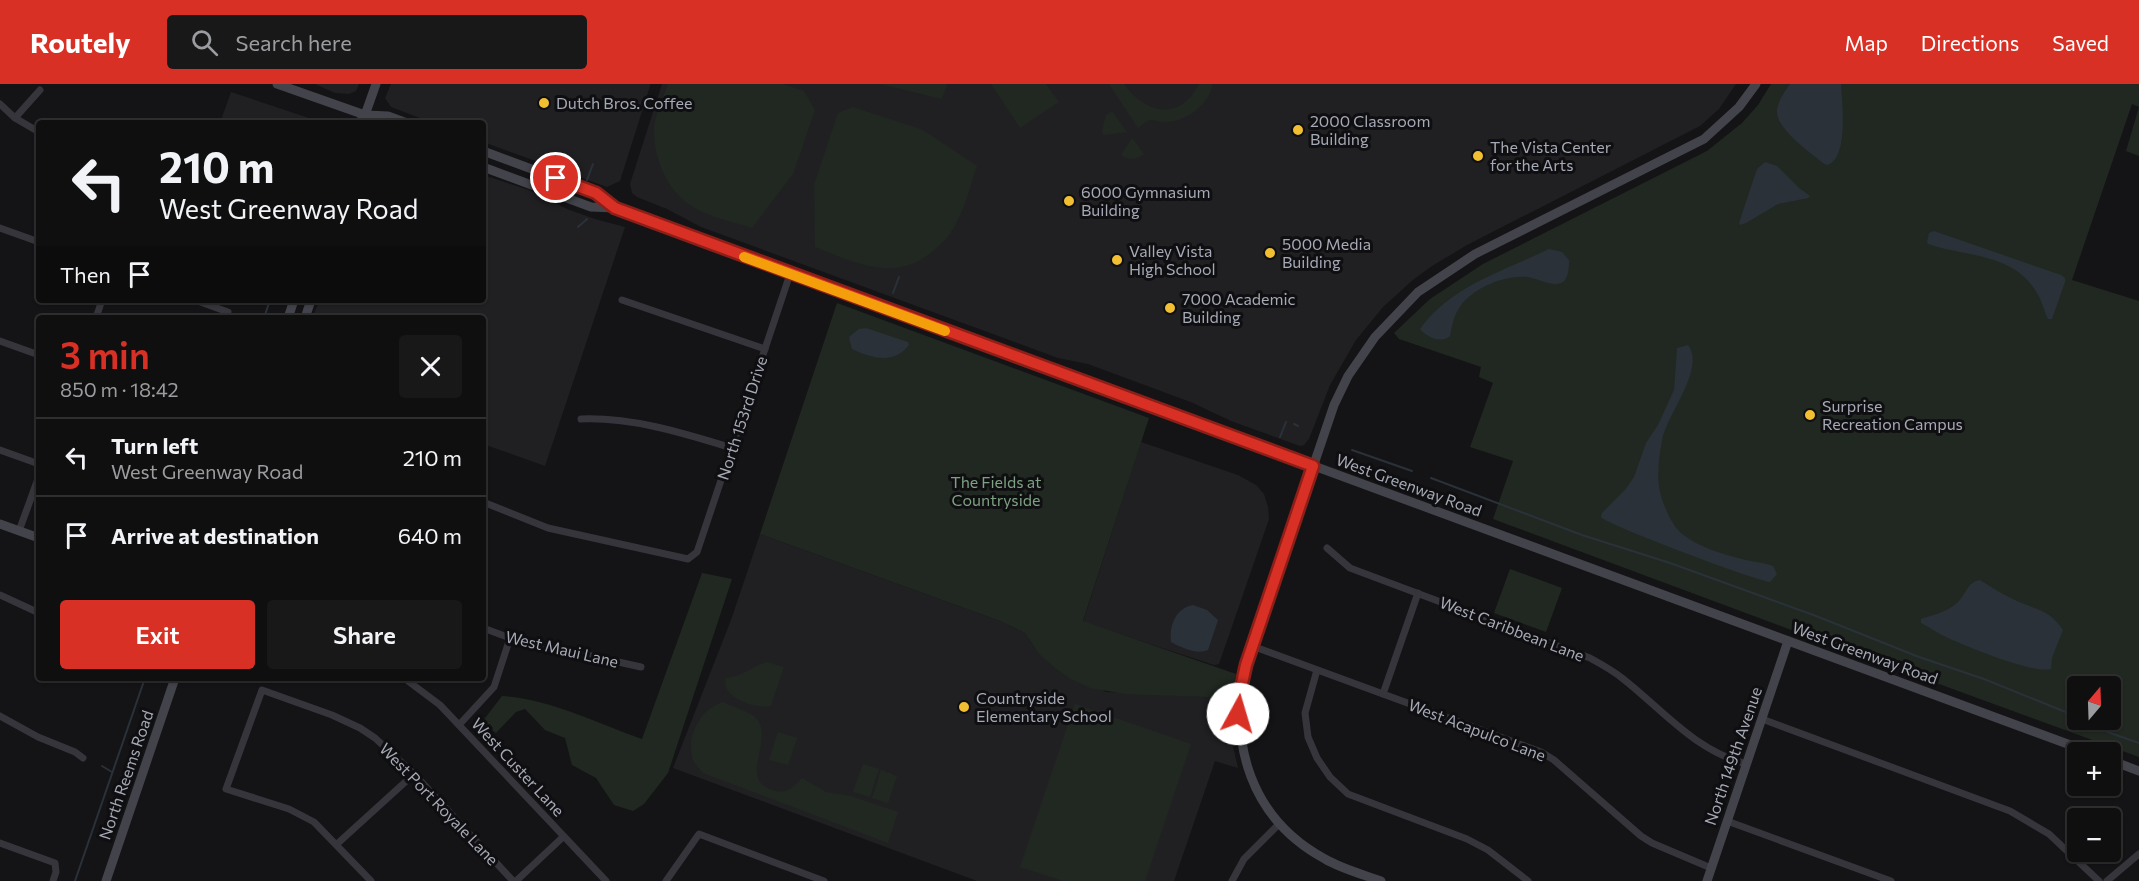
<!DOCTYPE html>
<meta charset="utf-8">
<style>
:root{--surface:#0f0f10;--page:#181819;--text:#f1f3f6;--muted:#9b9c9f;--line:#2f2f30;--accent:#d93025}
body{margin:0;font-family:Commissioner,sans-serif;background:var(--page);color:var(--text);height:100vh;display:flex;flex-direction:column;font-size:22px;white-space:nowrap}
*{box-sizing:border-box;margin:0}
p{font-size:20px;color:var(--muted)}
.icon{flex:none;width:33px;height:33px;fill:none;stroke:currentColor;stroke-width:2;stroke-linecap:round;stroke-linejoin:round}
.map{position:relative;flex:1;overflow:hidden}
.panel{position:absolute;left:36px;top:231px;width:450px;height:366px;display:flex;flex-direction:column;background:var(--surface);border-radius:6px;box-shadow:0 2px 4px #0004,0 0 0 2px var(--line)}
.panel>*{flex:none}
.banner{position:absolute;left:36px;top:36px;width:450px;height:183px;border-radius:6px;box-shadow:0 2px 4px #0004,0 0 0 2px var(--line);background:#0f0f10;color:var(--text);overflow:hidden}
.needle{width:39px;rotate:19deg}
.controls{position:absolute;left:2067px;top:592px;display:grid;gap:12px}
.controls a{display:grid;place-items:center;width:54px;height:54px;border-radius:6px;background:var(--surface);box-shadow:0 2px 4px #0004,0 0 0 2px var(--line);font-size:30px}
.pin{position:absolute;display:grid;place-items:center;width:51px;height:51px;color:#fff;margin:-26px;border:3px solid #fff;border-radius:50%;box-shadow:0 2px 6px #0007}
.me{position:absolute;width:66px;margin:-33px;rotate:6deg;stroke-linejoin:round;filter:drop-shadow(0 0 4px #0008)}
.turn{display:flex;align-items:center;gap:21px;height:126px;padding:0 24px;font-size:27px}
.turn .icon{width:78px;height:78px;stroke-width:2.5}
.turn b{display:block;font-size:42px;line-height:51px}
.then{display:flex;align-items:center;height:57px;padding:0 24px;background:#0003;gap:12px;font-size:22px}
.round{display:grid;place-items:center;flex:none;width:63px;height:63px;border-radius:6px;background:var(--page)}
.overview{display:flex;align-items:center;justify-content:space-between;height:102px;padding:0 24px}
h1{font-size:36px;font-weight:600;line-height:45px;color:var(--accent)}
.primary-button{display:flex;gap:12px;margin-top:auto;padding:12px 24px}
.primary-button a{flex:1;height:69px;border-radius:6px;background:var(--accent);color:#fff;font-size:24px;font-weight:600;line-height:69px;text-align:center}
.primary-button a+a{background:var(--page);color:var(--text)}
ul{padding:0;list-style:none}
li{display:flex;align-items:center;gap:18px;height:78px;padding:0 24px;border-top:2px solid var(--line)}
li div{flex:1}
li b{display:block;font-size:22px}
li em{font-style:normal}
header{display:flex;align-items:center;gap:36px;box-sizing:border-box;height:84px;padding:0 30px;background:var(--accent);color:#fff}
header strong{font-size:28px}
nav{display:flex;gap:33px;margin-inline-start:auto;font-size:21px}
.search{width:420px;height:54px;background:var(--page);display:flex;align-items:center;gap:15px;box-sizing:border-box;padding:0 21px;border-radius:6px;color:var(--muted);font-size:22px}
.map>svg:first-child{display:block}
.built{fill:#202023}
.green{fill:#202821;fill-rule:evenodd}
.water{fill:#2a3139}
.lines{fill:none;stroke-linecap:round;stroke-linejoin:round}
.stream{stroke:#2a3139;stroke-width:2}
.street{stroke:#35353b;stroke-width:7}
.secondary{stroke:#43444b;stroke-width:9}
.route-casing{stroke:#8d1f18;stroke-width:15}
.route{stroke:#d93025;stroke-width:10}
.slow{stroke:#f59e0b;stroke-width:10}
.poi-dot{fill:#f1bf31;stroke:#0f0f11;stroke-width:2}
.labels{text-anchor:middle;stroke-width:6;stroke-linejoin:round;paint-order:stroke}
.poi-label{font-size:16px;fill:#a6a9b6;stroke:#0f0f11;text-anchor:start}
.street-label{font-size:16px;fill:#a6a9b6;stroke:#0f0f11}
.park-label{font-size:16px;fill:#7da182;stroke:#0f0f11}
</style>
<header>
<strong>Routely</strong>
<div class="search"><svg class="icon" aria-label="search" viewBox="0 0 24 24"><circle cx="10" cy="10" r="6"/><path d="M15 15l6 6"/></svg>Search here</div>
<nav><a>Map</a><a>Directions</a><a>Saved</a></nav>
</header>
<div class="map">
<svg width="2139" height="797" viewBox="0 0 2139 797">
<rect width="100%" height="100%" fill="#141416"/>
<g class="built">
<path d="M315 0H359L356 7 349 10 335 9Z"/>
<path d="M391 0H650V2L620 97 607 103 483 58V39H433L391 23 385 14Z"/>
<path d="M662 0H1736L1719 25 1700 42 1467 161 1432 182 1414 195 1383 223 1356 256 1330 301 1309 355 1304 361 1300 362 1231 337 1193 319 1088 280 1058 274 701 143 667 125 637 113 632 109 630 100Z"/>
<path d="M231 8 324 39H220Z"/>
<path d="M483 91 529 106 567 125 595 135 625 143 545 382 483 360V234H312L320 216H483Z"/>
<path d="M1141 358 1238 391 1256 401 1264 410 1268 423 1269 435 1219 580 1214 581 1083 538Z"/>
<path d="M760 450 1000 537 1025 549 1038 569 1106 608 1231 614 1230 650 1238 684 1215 677 1174 797H977L673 684 731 536Z"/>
</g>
<g class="green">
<path d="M668 0H783L804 7 815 26 793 90 752 144C734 138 712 134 695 124 668 110 653 74 654 45 655 30 663 14 668 0Z"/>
<path d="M880 0H947L942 15Z"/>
<path d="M991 0H1046L1059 18 1020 44Z"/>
<path d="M1109 0H1124C1145 30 1180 38 1199 0H1213C1208 22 1186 38 1164 38 1160 38 1154 36 1150 36 1146 37 1141 42 1138 44Z"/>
<path d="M1771 0H2139V72L2126 67 2139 23 2132 20 2072 196 2139 217V673L1794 547 1493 435 1513 377 1470 363 1493 299 1479 293 1481 283 1399 255 1394 249 1430 215 1483 180 1707 67 1742 39 1758 21ZM2078 603H2110V636H2078Z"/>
<path d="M853 23 923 46 977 82C970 101 965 125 954 143 949 153 941 160 933 167 895 200 854 178 815 163L814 101 838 29Z"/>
<path d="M1112 27 1127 48 1103 51 1102 46 1106 31Z"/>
<path d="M1132 54 1144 70C1137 76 1129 76 1121 71Z"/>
<path d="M837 219 1149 334 1083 537 1236 590 1231 614 1125 610 1090 604 1069 594 1054 583 1038 569 1025 549 1000 537 760 450Z"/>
<path d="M1510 485 1562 504 1546 548 1494 529Z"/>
<path d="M702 489 732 495 668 689 644 720 633 727 614 721 596 694 572 681 565 654 545 646 525 625 516 628 496 649 482 638 502 612C551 615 596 639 642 655Z"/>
<path d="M767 578 784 583 771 622C757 626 719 613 726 594 742 593 752 582 767 578Z"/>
<path d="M723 618C733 624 753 627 759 638 771 660 738 698 775 707 787 710 794 703 802 694L826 708 851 712 898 728 888 759 703 689C699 684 693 679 692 672 687 650 701 625 723 618Z"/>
<path d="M1075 620 1191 660 1145 797H1063L1020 783Z"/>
<path d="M778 648 797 654 788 681 769 676Z"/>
<path d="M863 680 879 685 870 713 853 708Z"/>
<path d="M881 686 897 692 888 719 872 714Z"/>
</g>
<g class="water">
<path d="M1790 0H1841C1842 19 1849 75 1827 81L1823 79C1810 68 1775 44 1777 26 1778 17 1785 7 1790 0Z"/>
<path d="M1765 78 1777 82 1799 104 1810 112 1808 114 1778 120 1746 139 1740 141 1739 139 1757 85Z"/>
<path d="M1934 147 2061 191 2065 194V198L2052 235H2048C2044 227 2042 217 2037 209 2014 169 1967 173 1928 160L1927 158 1929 149Z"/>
<path d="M1549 165 1562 168 1569 176C1569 183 1569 193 1563 198 1554 204 1537 194 1527 193 1503 191 1470 205 1458 226 1453 234 1452 243 1450 252 1442 260 1426 253 1420 245 1449 203 1505 186 1549 165Z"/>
<path d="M866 244 908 258 909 261C894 281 871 274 852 265L849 253 859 245Z"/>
<path d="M1688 261C1706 284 1667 330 1662 356 1658 380 1655 400 1665 423 1669 433 1674 443 1682 450 1699 463 1721 470 1742 475 1752 478 1763 478 1773 482L1777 490 1770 498C1754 496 1607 441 1601 433L1602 429 1625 406 1634 393 1646 359 1658 341 1674 306 1677 264Z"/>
<path d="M1980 496C1992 504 2004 511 2017 517 2037 526 2050 526 2063 546L2052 574 2051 585C2033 590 1965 562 1946 553 1937 549 1929 543 1921 539V535C1933 531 1947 528 1957 519 1966 511 1967 498 1980 496Z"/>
<path d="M1193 521 1207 526 1218 536 1208 566C1197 571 1182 564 1171 558 1169 541 1176 524 1193 521Z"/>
</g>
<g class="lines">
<g class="stream">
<path d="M587 96 593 80"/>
<path d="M578 143 587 135"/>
<path d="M893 209 899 193"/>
<path d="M264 234 270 216"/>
<path d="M1294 340 1298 342"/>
<path d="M1280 353 1286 338"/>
<path d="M1352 366 1412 387"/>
<path d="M1431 394 1582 451 1670 479 1816 532 1919 573 1984 595 2078 633"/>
<path d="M2083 636 2102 646 2139 659"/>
<path d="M102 682 112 688"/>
<path d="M75 797 145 594"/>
</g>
<g class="street">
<path d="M0 20 15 34 39 48"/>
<path d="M15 34 40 6"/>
<path d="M0 144 39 158"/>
<path d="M195 216 228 228 226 234"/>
<path d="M622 216 765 265"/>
<path d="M96 234 102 216"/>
<path d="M0 257 39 271"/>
<path d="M581 335C632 333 683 349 732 364"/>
<path d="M0 366 39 380"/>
<path d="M483 418 548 444 688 475 697 468 790 190"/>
<path d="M19 447 39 392"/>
<path d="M1327 464 1350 484 1590 574C1601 580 1612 586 1622 594 1663 626 1694 666 1746 680"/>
<path d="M0 511 39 529"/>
<path d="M483 544 510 554 641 583"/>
<path d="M1252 562 1541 668 1554 676 1641 752 1652 759 1711 784"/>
<path d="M1317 586 1305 629 1308 653 1317 674 1330 693 1348 710 1467 755 1488 766 1528 797"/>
<path d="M404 594 440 621 606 797"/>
<path d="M1383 610 1418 509"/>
<path d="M0 632 38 653 75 668 83 674"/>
<path d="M1762 635 2010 727 2049 750 2099 797"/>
<path d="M459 641 494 603 510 554"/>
<path d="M1727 737 1891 797"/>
<path d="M0 759 55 779 56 788 53 797"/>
<path d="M337 760 414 690"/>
<path d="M371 797 314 738 289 725 226 705 262 606 332 631 360 644 375 654 414 690 513 797"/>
<path d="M516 797 563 753"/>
<path d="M666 797 699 750 824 797"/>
<path d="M1232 797 1244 775 1279 740"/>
<path d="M2107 797 2139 770"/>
</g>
<g class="secondary">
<path d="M277 0 365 31 388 32 407 39"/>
<path d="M359 39 365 31 376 0"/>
<path d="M483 67 596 109 615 124"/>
<path d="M483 83 591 123 615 124 2092 669"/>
<path d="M288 234 294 216"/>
<path d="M305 234 311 216"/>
<path d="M0 440 39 454"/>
<path d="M2110 676 2139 687"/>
<path d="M106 797 175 594"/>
<path d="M1381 797C1362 790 1342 785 1325 775 1251 735 1228 660 1246 581L1334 321 1348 292 1375 253 1418 208 1475 170 1704 55 1739 23 1756 0"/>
<path d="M1707 797 1788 557"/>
</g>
</g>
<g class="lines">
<g class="route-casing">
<path id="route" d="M556 94 596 109 615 124 1313 382 1246 581 1241 604 1238 630"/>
</g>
<use href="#route" class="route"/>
<path class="slow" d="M744 173 945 247"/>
</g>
<g class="poi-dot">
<circle cx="544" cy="19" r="6"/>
<circle cx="1298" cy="46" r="6"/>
<circle cx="1478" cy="72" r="6"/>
<circle cx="1069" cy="117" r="6"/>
<circle cx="1270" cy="169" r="6"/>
<circle cx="1117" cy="176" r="6"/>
<circle cx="1170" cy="224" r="6"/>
<circle cx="1810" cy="331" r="6"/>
<circle cx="964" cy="623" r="6"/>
</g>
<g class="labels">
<g class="poi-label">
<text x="556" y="25">Dutch Bros. Coffee</text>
<text x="1310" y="43">2000 Classroom<tspan x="1310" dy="18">Building</tspan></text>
<text x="1490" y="69">The Vista Center<tspan x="1490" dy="18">for the Arts</tspan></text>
<text x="1081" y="114">6000 Gymnasium<tspan x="1081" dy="18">Building</tspan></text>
<text x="1282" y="166">5000 Media<tspan x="1282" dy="18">Building</tspan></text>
<text x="1129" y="173">Valley Vista<tspan x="1129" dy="18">High School</tspan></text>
<text x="1182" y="221">7000 Academic<tspan x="1182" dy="18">Building</tspan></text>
<text x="1822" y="328">Surprise<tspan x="1822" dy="18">Recreation Campus</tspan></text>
<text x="976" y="620">Countryside<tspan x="976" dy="18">Elementary School</tspan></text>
</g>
<g class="street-label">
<text transform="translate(742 334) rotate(-72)" y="6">North 153rd Drive</text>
<text transform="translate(1409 401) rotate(20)" y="6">West Greenway Road</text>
<text transform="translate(1512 545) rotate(21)" y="6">West Caribbean Lane</text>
<text transform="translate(562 565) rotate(13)" y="6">West Maui Lane</text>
<text transform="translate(1865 569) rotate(20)" y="6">West Greenway Road</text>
<text transform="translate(1477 646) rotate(21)" y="6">West Acapulco Lane</text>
<text transform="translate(1733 672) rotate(-71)" y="6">North 149th Avenue</text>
<text transform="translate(518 683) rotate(47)" y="6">West Custer Lane</text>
<text transform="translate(126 691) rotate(-71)" y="6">North Reems Road</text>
<text transform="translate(439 720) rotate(46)" y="6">West Port Royale Lane</text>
</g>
<g class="park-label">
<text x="996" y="404">The Fields at<tspan x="996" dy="18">Countryside</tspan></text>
</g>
</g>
</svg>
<div class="controls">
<a><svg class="needle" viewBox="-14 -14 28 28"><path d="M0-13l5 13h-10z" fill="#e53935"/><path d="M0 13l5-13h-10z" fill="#9b9c9f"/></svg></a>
<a>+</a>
<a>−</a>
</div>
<div class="pin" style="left:556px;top:94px;background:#d93025"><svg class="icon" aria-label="arrive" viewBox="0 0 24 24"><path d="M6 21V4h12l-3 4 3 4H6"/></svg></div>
<svg class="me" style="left:1238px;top:630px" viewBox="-20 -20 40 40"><circle r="19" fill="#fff"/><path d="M0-13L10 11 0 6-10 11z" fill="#d93025"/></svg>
<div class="banner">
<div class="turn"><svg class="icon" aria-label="left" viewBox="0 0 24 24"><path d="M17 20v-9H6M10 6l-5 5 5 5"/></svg><div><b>210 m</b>West Greenway Road</div></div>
<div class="then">Then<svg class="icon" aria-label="arrive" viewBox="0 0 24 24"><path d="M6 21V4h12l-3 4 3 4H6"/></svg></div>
</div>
<section class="panel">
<div class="overview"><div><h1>3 min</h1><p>850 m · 18:42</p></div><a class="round"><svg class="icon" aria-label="close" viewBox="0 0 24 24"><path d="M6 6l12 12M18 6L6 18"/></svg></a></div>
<ul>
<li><svg class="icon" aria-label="left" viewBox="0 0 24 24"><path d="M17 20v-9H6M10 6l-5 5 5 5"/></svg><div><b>Turn left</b><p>West Greenway Road</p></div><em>210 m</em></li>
<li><svg class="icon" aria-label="arrive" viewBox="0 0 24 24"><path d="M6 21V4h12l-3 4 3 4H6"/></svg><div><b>Arrive at destination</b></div><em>640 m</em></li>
</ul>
<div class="primary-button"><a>Exit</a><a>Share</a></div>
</section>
</div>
